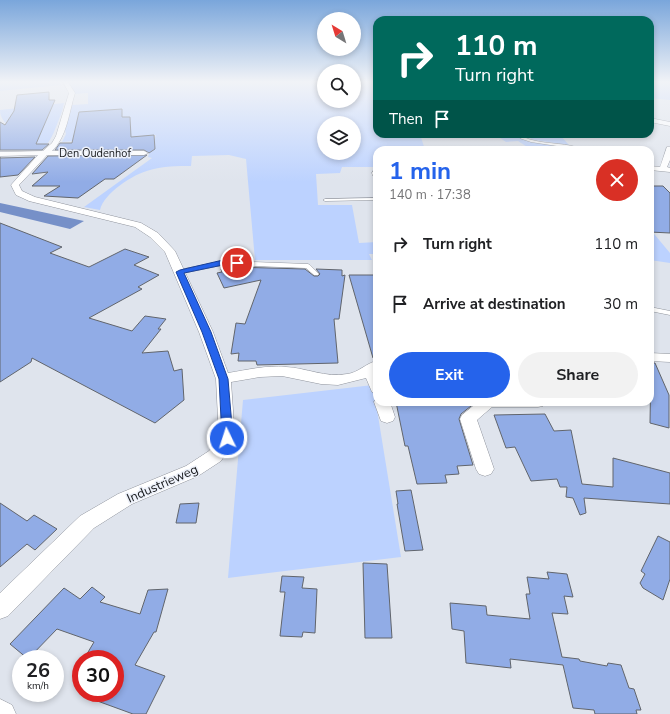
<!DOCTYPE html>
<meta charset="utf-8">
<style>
:root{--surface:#fff;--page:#f2f2f2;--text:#202124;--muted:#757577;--accent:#2563eb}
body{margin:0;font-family:"Nunito Sans",sans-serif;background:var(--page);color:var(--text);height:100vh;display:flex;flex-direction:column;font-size:15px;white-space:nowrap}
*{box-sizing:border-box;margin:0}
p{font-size:13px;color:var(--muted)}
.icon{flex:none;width:22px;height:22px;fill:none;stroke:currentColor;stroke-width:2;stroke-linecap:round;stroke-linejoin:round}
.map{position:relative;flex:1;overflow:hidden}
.details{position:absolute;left:373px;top:146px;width:281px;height:260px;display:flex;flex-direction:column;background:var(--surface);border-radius:12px;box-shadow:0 2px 6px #0003}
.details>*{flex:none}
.hud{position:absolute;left:373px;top:16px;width:281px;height:122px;border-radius:12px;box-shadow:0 2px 6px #0003;background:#00695c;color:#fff;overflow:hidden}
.needle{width:26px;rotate:322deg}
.buttons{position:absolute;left:317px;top:12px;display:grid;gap:8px}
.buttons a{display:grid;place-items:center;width:44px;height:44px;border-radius:50%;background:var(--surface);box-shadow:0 2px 6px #0003;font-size:20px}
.speed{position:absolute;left:12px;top:650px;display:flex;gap:8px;font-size:20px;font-weight:700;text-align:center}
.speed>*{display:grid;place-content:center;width:52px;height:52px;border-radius:50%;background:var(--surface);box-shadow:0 2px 6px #0003;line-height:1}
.speed small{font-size:10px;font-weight:400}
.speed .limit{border:6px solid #d22;background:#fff;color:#111}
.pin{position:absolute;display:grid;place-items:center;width:34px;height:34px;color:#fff;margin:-17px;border:2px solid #fff;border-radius:50%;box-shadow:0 1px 4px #0007}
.me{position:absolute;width:44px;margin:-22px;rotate:356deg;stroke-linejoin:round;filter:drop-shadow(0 0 3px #0008)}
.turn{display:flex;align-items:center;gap:14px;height:84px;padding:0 16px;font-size:18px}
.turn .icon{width:52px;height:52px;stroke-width:2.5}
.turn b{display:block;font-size:28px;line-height:34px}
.then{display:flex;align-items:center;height:38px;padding:0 16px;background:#0003;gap:8px;font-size:15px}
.round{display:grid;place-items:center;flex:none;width:42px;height:42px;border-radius:21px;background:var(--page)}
.summary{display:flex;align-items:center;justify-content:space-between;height:68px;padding:0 16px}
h1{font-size:24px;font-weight:700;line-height:30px;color:var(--accent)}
.action{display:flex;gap:8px;margin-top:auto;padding:8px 16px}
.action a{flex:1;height:46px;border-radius:24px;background:var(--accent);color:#fff;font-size:16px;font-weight:700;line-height:46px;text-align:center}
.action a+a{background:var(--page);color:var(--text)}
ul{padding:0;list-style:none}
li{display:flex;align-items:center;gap:12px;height:60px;padding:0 16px}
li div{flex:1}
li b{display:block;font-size:15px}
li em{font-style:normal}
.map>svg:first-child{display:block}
.green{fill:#bcd2ff;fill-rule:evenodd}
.water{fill:#7690c8}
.building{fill:#91ace6;stroke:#61656c}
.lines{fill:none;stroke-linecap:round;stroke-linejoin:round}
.service-casing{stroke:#90949d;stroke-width:1}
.minor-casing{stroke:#90949d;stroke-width:1}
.service{fill:#fff;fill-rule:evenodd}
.minor{fill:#fff;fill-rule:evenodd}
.route{fill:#2563eb;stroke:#184099}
.labels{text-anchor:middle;stroke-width:3;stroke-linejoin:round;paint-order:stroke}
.far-street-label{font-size:11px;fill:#1a1c1f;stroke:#edf1fa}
.street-label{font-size:13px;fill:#1a1c1f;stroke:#edf1fa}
</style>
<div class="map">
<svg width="670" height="714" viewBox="0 0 670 714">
<rect width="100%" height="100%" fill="#dfe4ed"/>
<g class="green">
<path d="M0 82H60L61 85 0 91Z"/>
<path d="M68 82H324V101H354V82H377V89L372 91 377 92V134H420L425 150H377V167H342L340 173 316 174 318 205H352L359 243 377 242V254H369L372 260H255L246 159 229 155 192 156 191 166C177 166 163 166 150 170 133 174 104 193 100 210L84 207 152 158 148 157 156 135 62 142 66 134 65 130 72 105 88 104V93L74 94ZM324 123H354V153H324Z"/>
<path d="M650 82H670V100L650 98Z"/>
<path d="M64 103C63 111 59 119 56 127 44 159 30 155 12 130 6 123 0 119 0 110Z"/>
<path d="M494 134H513L528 141 564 147 568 150H532L518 141 506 142Z"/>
<path d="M520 134H559L569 145 534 140Z"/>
<path d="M650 229 670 253V263L650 260V235H653Z"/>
<path d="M373 385 401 557 228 578 243 400Z"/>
</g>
<path class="water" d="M0 203 84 221 70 229 0 212Z"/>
<g class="building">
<path d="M49 92V100H55L36 144H49L42 150H0V122L5 125 14 111 17 95Z"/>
<path d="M122 109V117H130L131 137 154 135 155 149 149 153 144 150H55L60 143H72L79 112Z"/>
<path d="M147 155 114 179H105L78 198 44 196 60 186H32L48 172 32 174 48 156Z"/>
<path d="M0 157V158L35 157 18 175 0 177Z"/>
<path d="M650 186H663L670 193V233L650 232Z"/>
<path d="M0 223 62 247 50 253 89 267 125 249 149 257 134 265 159 275 138 287 142 289 89 318 132 331 145 316 166 319 158 329H161L142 353 168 351 174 371 182 369 184 400 155 423 32 358 31 362 0 382Z"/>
<path d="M232 267 305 269 314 276H318L320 274 316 269 342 270V276L345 275 339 319H334L338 363 257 365 256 361H238L239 353 231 354 236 323 245 324 261 280 224 288 217 273 222 272 221 269Z"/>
<path d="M349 275H377V357L373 358Z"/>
<path d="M651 363H655L669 395V428L650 423Z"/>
<path d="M396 402H476L461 414 459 419 473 465 457 466 459 474 445 475 447 483 417 484 408 446H405Z"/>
<path d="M545 414 554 431 571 430 582 484 613 487V458L670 473V504L584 498 586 513 580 515 573 498 566 497 567 487H560L557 479 531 481 515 447 506 448 494 415Z"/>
<path d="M411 490 423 550 405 551 397 504H398L396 491Z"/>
<path d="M0 503 27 521 34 515 57 529 35 550 27 544 0 567Z"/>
<path d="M199 503 196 523H176L180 504Z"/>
<path d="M658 536 670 542V579L663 600 643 588 640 583 645 574 641 571Z"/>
<path d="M363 563 387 564 392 638H365Z"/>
<path d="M547 572 567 574 573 597 564 596 568 614 552 613 562 657 579 659 580 661 607 666 608 663 621 665 629 688 634 689 641 710H636L637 714H595L594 710 573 708 563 665 510 659 511 668 466 663 464 631 452 629 450 603 486 606 487 615 530 619 526 594H530L527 577 549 579Z"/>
<path d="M282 576 304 577 302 588 317 589 315 633 303 632 302 637 280 636 285 592H280Z"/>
<path d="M92 587 105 597 100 602 140 614 148 590 168 589 156 632H154L135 665 165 676 146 714H133L81 695V693H115V659H84L94 642 57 629 28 659 10 644 64 588 80 599Z"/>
</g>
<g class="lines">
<g class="service-casing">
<g id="service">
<path d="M514 134C521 134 526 139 532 140 549 145 568 142 583 150L531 142 522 139Z"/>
<path d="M377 198V200L325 201 323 200 325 199Z"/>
<path d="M223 261 308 264 310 265 319 274 318 275H314L306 268 223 265 179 274 176 272 179 270Z"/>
<path d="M650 307 670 311V315L650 311Z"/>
</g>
</g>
<g class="minor-casing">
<g id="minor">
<path d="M63 82H68L75 93C69 112 67 137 52 151H144L148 153 144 155H47L19 185 22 191 35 197 141 223 158 233 175 251 213 332 228 373C247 370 266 365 286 367 307 368 325 378 347 374 358 373 366 363 377 361V393L372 392 366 378 338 385 321 384 282 376 260 377 231 382 235 439 221 461 198 476 132 504 94 528 8 616 0 619V593L80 516 118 494 186 466 209 451 219 438 216 379 199 332 165 252 150 237 135 227 29 201 16 195 11 185 38 155 0 156V152L43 151 52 143 56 136 69 93Z"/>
<path d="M650 118 670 122V126L650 122Z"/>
<path d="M604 134H610V135L607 137Z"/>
<path d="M667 147H670V160L667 167 670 168V172L650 170V166L660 167Z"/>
<path d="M374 170H377V178L373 176 372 173Z"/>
<path d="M650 353 670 354V362L650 361Z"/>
<path d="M377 398V402H390L395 417 393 421 387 423 381 421 374 402Z"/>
<path d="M478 402H546L543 406 538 407H492L477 420 494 469 491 474 485 476 479 474 476 469 460 419 462 415Z"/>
<path d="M0 699 12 705 16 714H0Z"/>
</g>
</g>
<use href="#service" class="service"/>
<use href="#minor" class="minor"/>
</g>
<linearGradient id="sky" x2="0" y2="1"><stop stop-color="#7aa6db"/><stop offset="0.45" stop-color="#f1f3f7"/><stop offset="1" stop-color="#f1f3f7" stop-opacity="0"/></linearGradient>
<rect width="670" height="182" fill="url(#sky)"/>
<path class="route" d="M223 260 237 261 241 263 237 265H223L184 273 211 332 228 379 233 438 231 441H223L222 438 219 379 202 332 176 272 180 270Z"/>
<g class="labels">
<g class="far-street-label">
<text x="95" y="157">Den Oudenhof</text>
</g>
<g class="street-label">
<text transform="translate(162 483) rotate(-24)" y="5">Industrieweg</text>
</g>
</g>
</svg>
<div class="buttons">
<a><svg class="needle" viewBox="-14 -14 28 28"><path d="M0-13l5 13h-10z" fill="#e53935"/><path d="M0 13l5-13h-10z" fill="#757577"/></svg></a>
<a><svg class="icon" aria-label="search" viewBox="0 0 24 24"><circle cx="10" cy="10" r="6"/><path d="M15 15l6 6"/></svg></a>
<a><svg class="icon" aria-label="layers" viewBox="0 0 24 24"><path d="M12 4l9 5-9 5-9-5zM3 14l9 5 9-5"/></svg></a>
</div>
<div class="speed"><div>26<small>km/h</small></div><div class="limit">30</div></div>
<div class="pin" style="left:237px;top:263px;background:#d93025"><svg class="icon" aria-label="arrive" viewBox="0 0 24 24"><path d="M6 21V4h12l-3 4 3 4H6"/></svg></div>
<svg class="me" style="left:227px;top:438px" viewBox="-20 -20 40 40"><circle r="17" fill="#2563eb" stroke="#fff" stroke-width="3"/><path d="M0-11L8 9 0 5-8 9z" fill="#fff"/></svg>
<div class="hud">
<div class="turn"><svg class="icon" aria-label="right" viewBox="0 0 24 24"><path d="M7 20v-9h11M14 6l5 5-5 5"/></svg><div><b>110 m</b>Turn right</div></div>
<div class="then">Then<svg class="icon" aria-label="arrive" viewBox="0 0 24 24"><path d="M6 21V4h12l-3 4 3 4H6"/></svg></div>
</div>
<section class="details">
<div class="summary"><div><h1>1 min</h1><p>140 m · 17:38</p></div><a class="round" style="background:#d93025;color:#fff"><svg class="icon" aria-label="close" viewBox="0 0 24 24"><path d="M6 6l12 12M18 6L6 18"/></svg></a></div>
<ul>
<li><svg class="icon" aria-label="right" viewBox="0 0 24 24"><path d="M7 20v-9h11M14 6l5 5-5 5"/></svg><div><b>Turn right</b></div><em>110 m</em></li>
<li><svg class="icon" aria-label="arrive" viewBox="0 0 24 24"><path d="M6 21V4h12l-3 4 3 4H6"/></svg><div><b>Arrive at destination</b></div><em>30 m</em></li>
</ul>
<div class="action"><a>Exit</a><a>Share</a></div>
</section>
</div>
